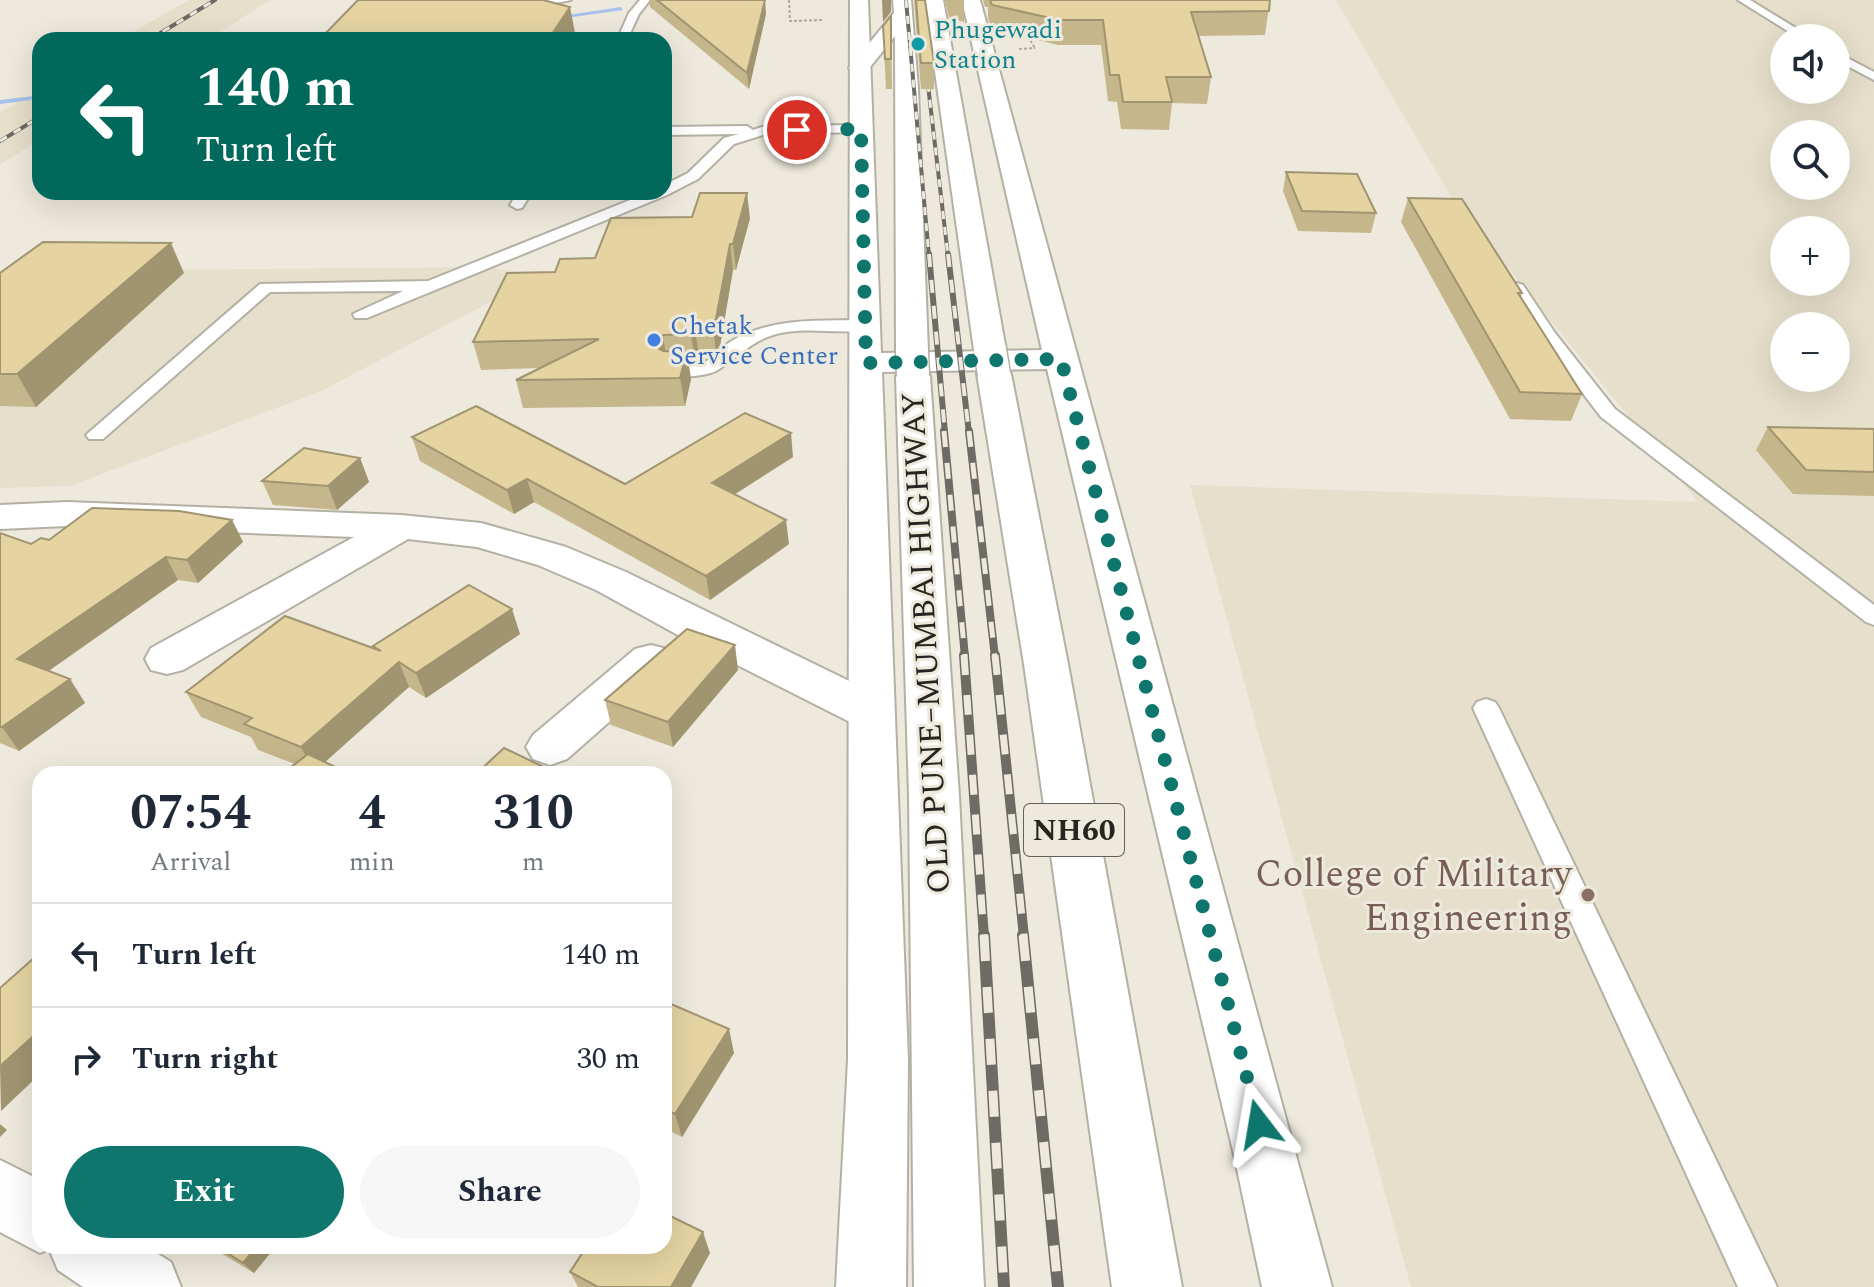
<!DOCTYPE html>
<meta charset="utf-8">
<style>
:root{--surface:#fff;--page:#f6f6f7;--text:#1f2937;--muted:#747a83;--line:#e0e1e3;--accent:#0f766e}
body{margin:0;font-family:Spectral,serif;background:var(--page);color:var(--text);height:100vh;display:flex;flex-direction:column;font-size:30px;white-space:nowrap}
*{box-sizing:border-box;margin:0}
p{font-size:26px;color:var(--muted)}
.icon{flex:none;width:44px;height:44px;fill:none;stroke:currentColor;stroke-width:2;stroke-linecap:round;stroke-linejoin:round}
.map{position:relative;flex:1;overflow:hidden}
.sheet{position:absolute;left:32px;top:766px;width:640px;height:488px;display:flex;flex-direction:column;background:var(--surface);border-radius:24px;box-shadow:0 8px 32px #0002}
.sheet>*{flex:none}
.hud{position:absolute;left:32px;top:32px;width:640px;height:168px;border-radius:24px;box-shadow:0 8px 32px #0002;background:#00695c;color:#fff;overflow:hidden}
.controls{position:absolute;left:1770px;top:24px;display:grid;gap:16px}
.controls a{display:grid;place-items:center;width:80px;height:80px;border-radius:50%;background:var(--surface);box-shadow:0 8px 32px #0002;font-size:40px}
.pin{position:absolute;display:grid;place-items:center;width:68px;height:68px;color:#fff;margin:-34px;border:4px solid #fff;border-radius:50%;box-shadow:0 2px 8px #0007}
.me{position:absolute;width:88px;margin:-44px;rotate:346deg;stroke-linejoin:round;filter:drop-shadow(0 0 6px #0008)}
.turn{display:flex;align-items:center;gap:28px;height:168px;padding:0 32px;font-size:36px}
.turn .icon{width:104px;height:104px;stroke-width:2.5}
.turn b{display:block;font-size:56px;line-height:68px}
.eta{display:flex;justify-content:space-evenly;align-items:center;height:136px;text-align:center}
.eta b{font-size:48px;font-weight:700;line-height:56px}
.button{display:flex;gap:16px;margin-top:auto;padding:16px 32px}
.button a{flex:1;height:92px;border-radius:48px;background:var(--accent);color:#fff;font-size:32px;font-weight:700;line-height:92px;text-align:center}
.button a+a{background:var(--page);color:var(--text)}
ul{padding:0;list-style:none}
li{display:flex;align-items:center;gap:24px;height:104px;padding:0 32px;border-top:2px solid var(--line)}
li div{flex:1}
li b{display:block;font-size:30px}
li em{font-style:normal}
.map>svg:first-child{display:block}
.built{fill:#e6dfcb;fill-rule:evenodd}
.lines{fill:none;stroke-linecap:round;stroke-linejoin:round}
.stream{fill:#a6c1ed;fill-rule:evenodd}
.service-casing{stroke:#b4b0a4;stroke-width:4}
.minor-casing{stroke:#b4b0a4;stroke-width:4}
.primary-casing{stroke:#b4b0a4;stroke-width:4}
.trunk-casing{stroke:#b4b0a4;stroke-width:4}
.path{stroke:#aba89e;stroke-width:2;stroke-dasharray:3 2;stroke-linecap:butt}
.service{fill:#fff;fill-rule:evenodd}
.minor{fill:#fff;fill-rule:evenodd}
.primary{fill:#fff;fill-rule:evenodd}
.trunk{fill:#fff;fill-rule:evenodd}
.rail-far4-casing{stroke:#6d6b63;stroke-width:4}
.rail-far3-casing{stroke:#6d6b63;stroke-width:6}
.rail-far2-casing{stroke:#6d6b63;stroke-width:8}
.rail-far1-casing{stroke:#6d6b63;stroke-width:10}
.rail-casing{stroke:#6d6b63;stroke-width:12}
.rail-far4{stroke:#ede9dc;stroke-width:3;stroke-dasharray:8;stroke-linecap:butt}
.rail-far3{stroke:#ede9dc;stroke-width:4;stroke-dasharray:13;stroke-linecap:butt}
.rail-far2{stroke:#ede9dc;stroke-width:5;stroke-dasharray:16;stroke-linecap:butt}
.rail-far1{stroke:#ede9dc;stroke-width:7;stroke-dasharray:20;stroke-linecap:butt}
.rail{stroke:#ede9dc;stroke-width:9;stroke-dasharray:26;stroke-linecap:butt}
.trunk-bridge-casing{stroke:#b4b0a4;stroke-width:35;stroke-linecap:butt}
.path-bridge{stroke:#aba89e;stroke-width:2;stroke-dasharray:3 2;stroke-linecap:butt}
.trunk-bridge{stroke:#fff;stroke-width:32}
.wall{fill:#c5b68b}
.shaded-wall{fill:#a09471}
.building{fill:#e5d4a2;stroke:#a09471;stroke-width:2}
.route{stroke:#0f766e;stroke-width:14;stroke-dasharray:0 25.2}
.culture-dot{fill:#0f9aa8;stroke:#ede9dc;stroke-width:3}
.shop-dot{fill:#3f7fe0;stroke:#ede9dc;stroke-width:3}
.education-dot{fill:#8d6e63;stroke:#ede9dc;stroke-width:3}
.labels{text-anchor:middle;stroke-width:6;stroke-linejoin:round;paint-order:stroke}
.far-culture-label{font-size:26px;fill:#0d838f;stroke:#ede9dc;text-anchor:start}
.far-shop-label{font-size:26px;fill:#366cbe;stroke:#ede9dc;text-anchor:start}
.shield{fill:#ede9dc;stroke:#626059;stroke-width:2}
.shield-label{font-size:30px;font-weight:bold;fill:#272521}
.street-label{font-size:32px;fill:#272521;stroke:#ede9dc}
.near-education-label{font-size:38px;fill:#785e54;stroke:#ede9dc;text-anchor:end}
</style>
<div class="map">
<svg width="1874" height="1287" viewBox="0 0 1874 1287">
<rect width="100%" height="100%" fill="#ede9dc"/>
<g class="built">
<path d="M189 0H270L208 40H119Z"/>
<path d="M1336 0H1874V1287H1411L1190 485 1698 502 1454 202ZM1784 38H1836V90H1784ZM1784 134H1836V186H1784ZM1784 230H1836V282H1784ZM1784 326H1836V378H1784Z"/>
<path d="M27 97H40V139L0 165V112Z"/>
<path d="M482 267 542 275 319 392 70 486 0 488V292L29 271Z"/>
</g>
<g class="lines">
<g class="stream">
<path d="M621 7 623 10 551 20 548 18Z"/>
<path d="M34 96 31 100 0 104V100Z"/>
</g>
<g class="service-casing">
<g id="service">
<path d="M547 0H571L521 10 516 7Z"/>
<path d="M640 0H650L639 14 627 40H617L629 13Z"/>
<path d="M1738 0H1750L1812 38H1799Z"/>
<path d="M1836 52 1874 72V80L1836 60Z"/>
<path d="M861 125 865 126V132L766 134 734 144 698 179 667 195 367 318H355L353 314 403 291 270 292 103 439H89L86 435 260 284 428 281 650 192H664V185L688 173 724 138 739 134 664 135V127L747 126 753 130 765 126Z"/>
<path d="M518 192H532L522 208 517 209 510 205Z"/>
<path d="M1517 283 1523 285 1555 333 1615 409 1874 605V625L1866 622 1601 417 1542 340 1509 288Z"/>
<path d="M865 320 871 321 873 325 871 329C839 336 805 325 773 335 750 342 736 359 716 371 704 377 666 380 657 371 669 359 690 369 705 362 714 357 721 348 730 342 771 317 819 321 865 320Z"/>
<path d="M1486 699 1495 702 1499 708 1777 1287H1738L1473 708 1477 702Z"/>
</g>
</g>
<g class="minor-casing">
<g id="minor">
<path d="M67 502 401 515 481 523 566 547 626 572 888 700 894 712 888 724 871 729 854 724 678 635 596 590 538 565 477 547 408 539 183 670 167 674 151 670 145 659 151 648 354 537 67 526 0 529V505Z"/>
<path d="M651 645 667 649 673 660 667 671 567 759 550 765 533 759 526 747 533 735 635 649Z"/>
<path d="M0 1160 40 1180V1246H145L171 1262 181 1287H83L58 1270 49 1249 40 1253 0 1232Z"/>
</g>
</g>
<g class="primary-casing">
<path id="primary" d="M850 0H868L881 353 1042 350 962 0H980L1332 1287H1262L1234 1155 1047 369 882 372 908 1060 906 1287H836L848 1060Z"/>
</g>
<g class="trunk-casing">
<g id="trunk">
<path d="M893 0H911L918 88 928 351 923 358 912 361 901 358 896 351 895 36 866 72H852L849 68 894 13Z"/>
<path d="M925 0H943L1006 350 1001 357 990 360 979 357 974 350Z"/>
<path d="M994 364 1006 367 1011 374 1068 664 1182 1287H1112L1024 664 977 374 982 367Z"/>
<path d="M913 366 925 369 930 376 959 796 984 1287H914L909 796 896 376 901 369Z"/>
</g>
</g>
<g class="path">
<path d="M789 0 790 21 823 20"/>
<path d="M1019 49 1035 48"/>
</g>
<use href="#service" class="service"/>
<use href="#minor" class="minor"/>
<use href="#primary" class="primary"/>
<use href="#trunk" class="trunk"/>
<g class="rail-far4-casing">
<g id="rail-far4">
<path d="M906 0 929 256"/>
<path d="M149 40 215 0"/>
<path d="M926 68 948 256"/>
<path d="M0 141 40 117"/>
</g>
</g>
<g class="rail-far3-casing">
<g id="rail-far3">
<path d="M929 254 945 433"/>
<path d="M948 254 969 433"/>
</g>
</g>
<g class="rail-far2-casing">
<g id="rail-far2">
<path d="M944 431 965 657"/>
<path d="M969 431 995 657"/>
</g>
</g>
<g class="rail-far1-casing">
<g id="rail-far1">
<path d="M964 655 984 937"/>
<path d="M995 655 1024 937"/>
</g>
</g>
<g class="rail-casing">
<g id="rail">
<path d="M984 935 1004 1287"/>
<path d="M1023 935 1058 1287"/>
</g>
</g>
<use href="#rail-far4" class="rail-far4"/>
<use href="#rail-far3" class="rail-far3"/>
<use href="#rail-far2" class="rail-far2"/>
<use href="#rail-far1" class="rail-far1"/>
<use href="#rail" class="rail"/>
<g class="trunk-bridge-casing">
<g id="trunk-bridge">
<path d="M990 350 994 374"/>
<path d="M912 351 913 376"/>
</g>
</g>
<path class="path-bridge" d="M1025 32 1035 48"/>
<use href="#trunk-bridge" class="trunk-bridge"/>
</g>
<g class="wall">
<path d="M649 0H761L766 14 749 89 650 7Z"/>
<path d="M914 0H925L934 63V89H921Z"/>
<path d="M945 0H964V22L949 18Z"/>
<path d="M983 0H1270L1265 35 1198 36 1211 77 1207 104 1172 103 1169 130 1121 129 1117 102 1108 101 1101 45H1058L991 28 988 18V7H985Z"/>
<path d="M891 16 892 89H886L883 26Z"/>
<path d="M1286 172 1376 213 1371 233 1298 231 1283 191Z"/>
<path d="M1408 198 1522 293 1521 297 1582 394 1571 421 1510 419 1401 222Z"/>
<path d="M750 218 736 270H733L720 346 716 350H698L695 361 688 362 691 379 685 406 523 408 516 380 540 368 481 370 473 342 555 272 595 258Z"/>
<path d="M0 273H184L36 407 0 406Z"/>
<path d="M1768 427 1874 429V496L1793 494 1756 450Z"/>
<path d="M412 437 625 484 793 457 735 494 789 544 710 600 534 502 514 514 420 461Z"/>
<path d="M360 458 369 482 337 510 273 505 262 481Z"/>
<path d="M232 520 243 542 198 583 178 580 48 671 70 679 85 703 19 751 0 743V533L31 544 49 540Z"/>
<path d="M520 634 426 698 409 687 295 764 258 750 251 737 201 717 186 692 374 648 373 646Z"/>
<path d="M738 670 673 747 611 725 605 700Z"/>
<path d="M664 1001 734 1053 682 1137 664 1128Z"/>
<path d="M209 1246H276L254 1273Z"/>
<path d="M710 1253 691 1287H578L570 1272Z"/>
</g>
<g class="shaded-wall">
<path d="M765 0 766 14 749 89 747 73Z"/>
<path d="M882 0H891V12L883 22Z"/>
<path d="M570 7 575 33 570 40H548Z"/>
<path d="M747 193 750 218 736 270 733 244Z"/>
<path d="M171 243 184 273 36 407 17 374Z"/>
<path d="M730 244 733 270 720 346 716 350 712 323Z"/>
<path d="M694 323 698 350 695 361 691 334Z"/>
<path d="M663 335 667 363 649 343Z"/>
<path d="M687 352 691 379 685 406 680 378Z"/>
<path d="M791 433 793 457 715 507 712 483Z"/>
<path d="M360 458 369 482 337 510 328 486Z"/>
<path d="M527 479 534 502 514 514 507 490Z"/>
<path d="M232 520 243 542 198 583 187 560Z"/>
<path d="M786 520 789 544 710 600 706 576Z"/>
<path d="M166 557 178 580 33 682 17 659Z"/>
<path d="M512 609 520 634 426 698 416 673Z"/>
<path d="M735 645 738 670 673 747 668 722Z"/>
<path d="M399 662 409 687 314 772 301 747Z"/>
<path d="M70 679 85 703 19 751 2 727Z"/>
<path d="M729 1029 734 1053 682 1137 675 1114Z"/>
<path d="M40 1030V1074L1 1111 0 1066Z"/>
<path d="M0 1124 7 1130 0 1137Z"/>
<path d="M703 1232 710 1253 691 1287H671Z"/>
<path d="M257 1246H276L254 1273 243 1263Z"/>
</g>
<g class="building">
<path d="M358 0H543L570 7 548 40H319Z"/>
<path d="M657 0H765L747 73Z"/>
<path d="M916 0H925L934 63H921Z"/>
<path d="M990 0H1270L1269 11 1191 12 1211 77H1166L1172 102H1123L1119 75H1110L1103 20H1059L992 5Z"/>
<path d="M891 16V59H885L883 26Z"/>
<path d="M1286 172 1357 174 1376 213 1302 211Z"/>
<path d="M700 193H747L733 244H730L716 319 712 323H694L691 334 663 335 649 343 663 351 687 352 680 378 516 380 599 339 473 342 507 273 555 272 560 259 595 258 611 218 692 217Z"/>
<path d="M1408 198 1462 199 1522 293H1518L1582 394 1520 392Z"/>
<path d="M43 242 171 243 17 374H0V273Z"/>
<path d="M476 406 625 484 745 413 791 433 712 483 786 520 706 576 527 479 507 490 412 437Z"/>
<path d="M1768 427 1874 429V472L1806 470Z"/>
<path d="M304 448 360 458 328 486 262 481Z"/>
<path d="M92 508 179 511 232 520 187 560 166 557 17 659 70 679 2 727H0V533L31 544 41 538 49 540Z"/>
<path d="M469 585 512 609 416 673 399 662 301 747 244 724 252 718 186 692 285 616 381 651 373 646Z"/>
<path d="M687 629 735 645 668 722 605 700Z"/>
<path d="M504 748 550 770 545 774H476Z"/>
<path d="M308 754 350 774H282Z"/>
<path d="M34 958 40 961V1030L0 1066V988Z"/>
<path d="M664 1001 729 1029 675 1114 664 1109Z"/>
<path d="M664 1213 703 1232 671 1287H598L570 1272 587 1246H664Z"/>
<path d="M216 1246H257L243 1263Z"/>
</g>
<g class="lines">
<path class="route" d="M797 130 861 129 866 363 1061 359 1259 1124"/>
</g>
<circle class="culture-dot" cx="918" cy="44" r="8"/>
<circle class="shop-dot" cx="654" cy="340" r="8"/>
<circle class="education-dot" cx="1588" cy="895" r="8"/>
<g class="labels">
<g class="far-culture-label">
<text x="934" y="38">Phugewadi<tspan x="934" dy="30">Station</tspan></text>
</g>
<g class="far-shop-label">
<text x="670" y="334">Chetak<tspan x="670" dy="30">Service Center</tspan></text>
</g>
<rect class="shield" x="1024" y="804" width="100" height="52" rx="6"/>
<g class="shield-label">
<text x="1074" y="840">NH60</text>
</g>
<g class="street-label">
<text transform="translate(925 643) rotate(-93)" y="11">OLD PUNE–MUMBAI HIGHWAY</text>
</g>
<g class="near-education-label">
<text x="1572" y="886">College of Military<tspan x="1572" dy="44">Engineering</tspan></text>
</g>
</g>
</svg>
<div class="controls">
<a><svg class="icon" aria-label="sound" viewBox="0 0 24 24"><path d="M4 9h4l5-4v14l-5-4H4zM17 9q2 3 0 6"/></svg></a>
<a><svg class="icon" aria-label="search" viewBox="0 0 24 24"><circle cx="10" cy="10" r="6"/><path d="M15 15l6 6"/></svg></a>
<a>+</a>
<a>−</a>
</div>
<div class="pin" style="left:797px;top:130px;background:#d93025"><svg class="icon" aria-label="arrive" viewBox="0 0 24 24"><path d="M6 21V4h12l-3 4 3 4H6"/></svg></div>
<svg class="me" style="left:1259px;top:1124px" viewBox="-20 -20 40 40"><path d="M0-17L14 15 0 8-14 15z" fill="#0f766e" stroke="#fff" stroke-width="4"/></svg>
<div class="hud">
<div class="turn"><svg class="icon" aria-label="left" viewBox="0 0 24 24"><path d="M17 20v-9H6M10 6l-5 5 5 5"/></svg><div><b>140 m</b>Turn left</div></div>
</div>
<section class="sheet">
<div class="eta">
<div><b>07:54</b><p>Arrival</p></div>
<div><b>4</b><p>min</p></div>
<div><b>310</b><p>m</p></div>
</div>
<ul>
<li><svg class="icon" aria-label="left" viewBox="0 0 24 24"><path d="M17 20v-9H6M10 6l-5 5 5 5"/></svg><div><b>Turn left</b></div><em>140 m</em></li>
<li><svg class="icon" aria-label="right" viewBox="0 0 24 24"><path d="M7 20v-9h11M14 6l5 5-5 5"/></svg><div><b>Turn right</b></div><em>30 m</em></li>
</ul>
<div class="button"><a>Exit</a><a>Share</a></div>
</section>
</div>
